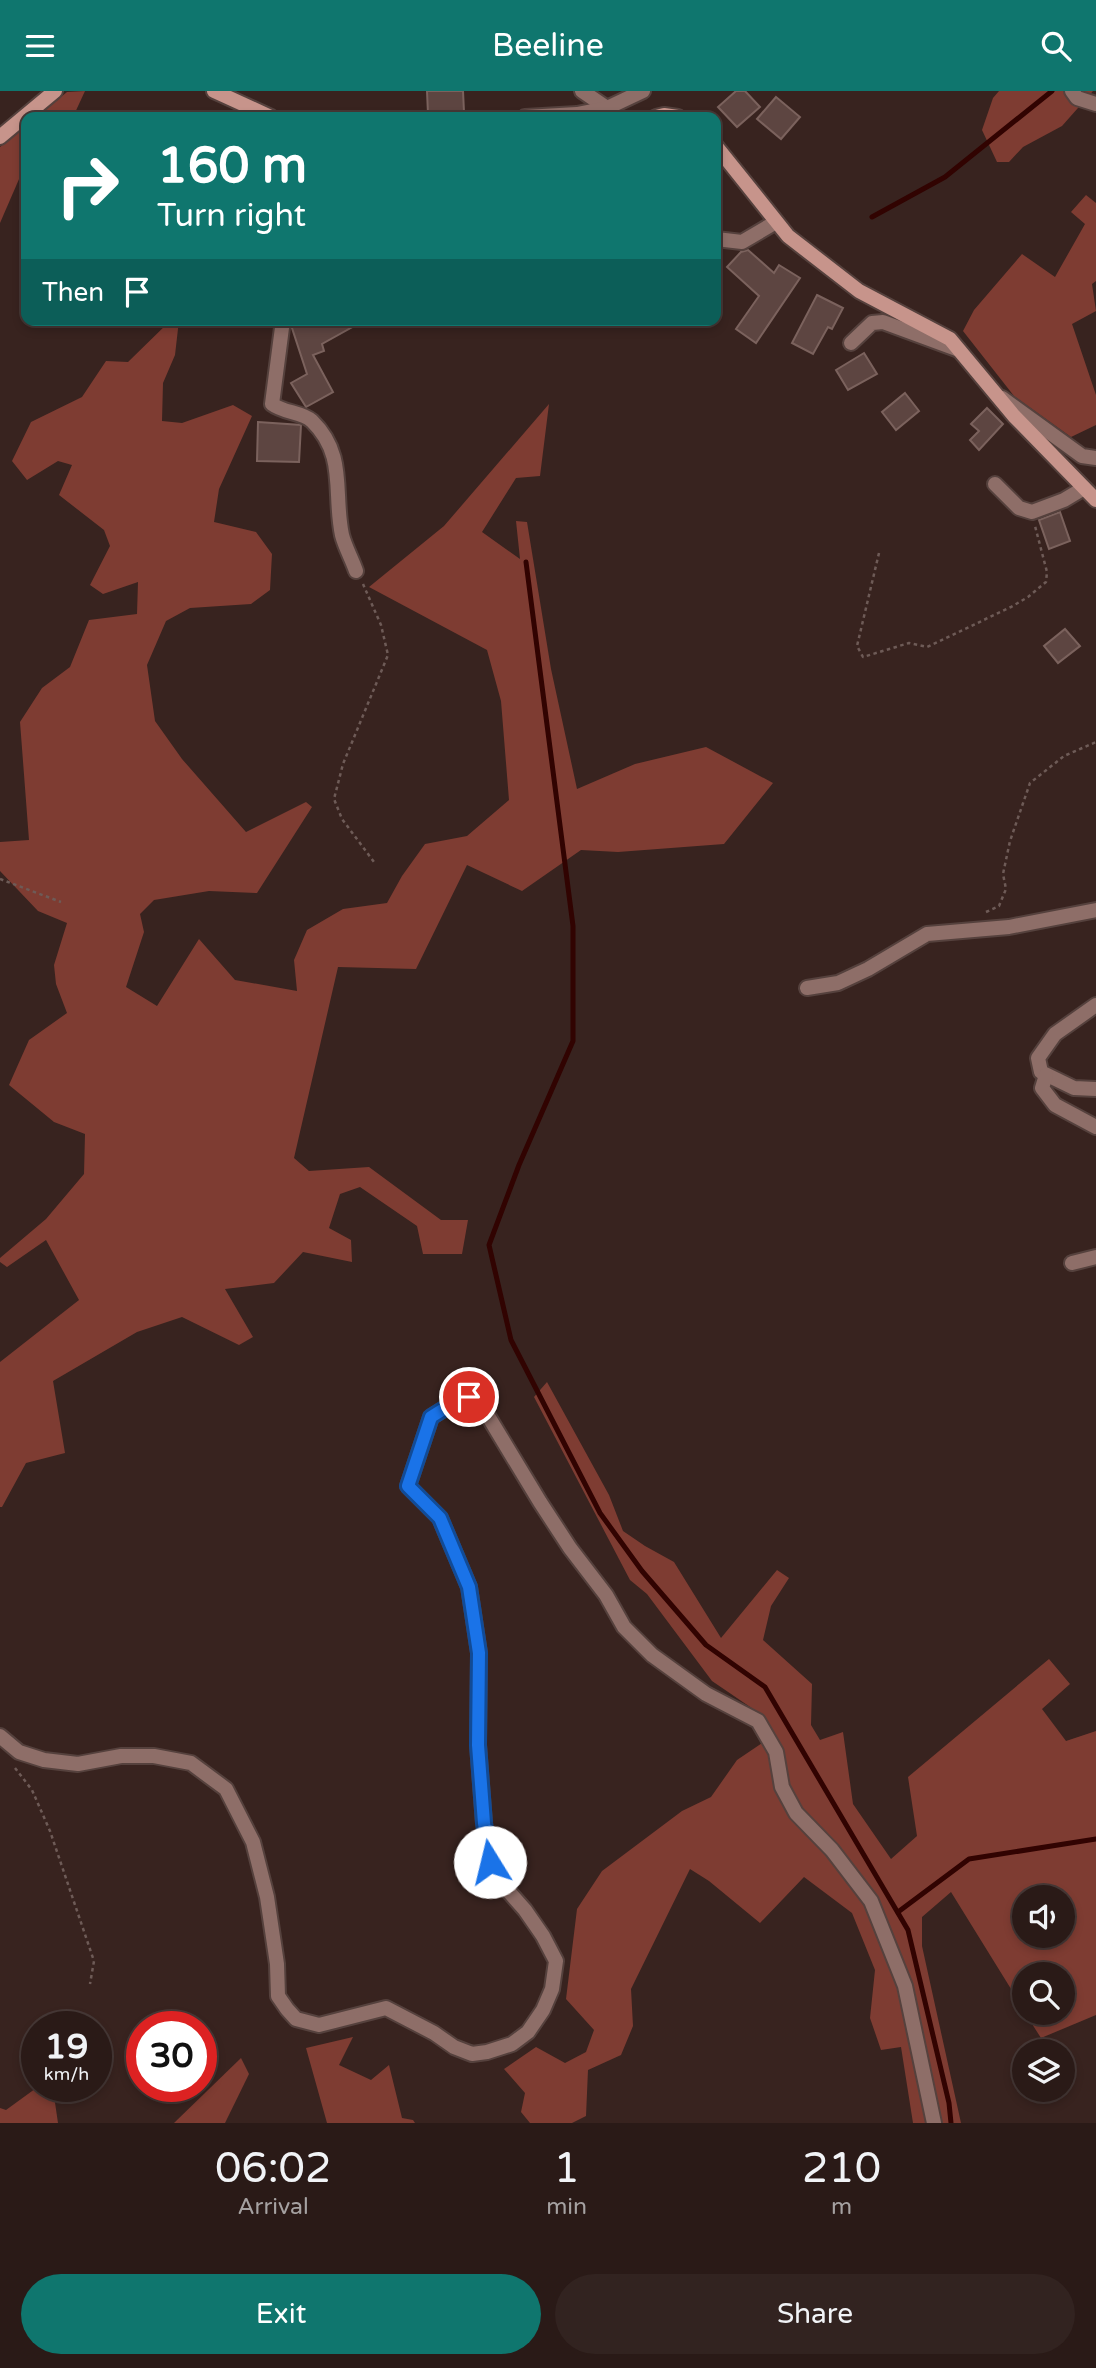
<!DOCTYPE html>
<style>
:root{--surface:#2a1a17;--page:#322320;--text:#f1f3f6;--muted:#a5a1a1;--line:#463836;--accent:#0f766e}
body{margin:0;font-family:"Varela Round",sans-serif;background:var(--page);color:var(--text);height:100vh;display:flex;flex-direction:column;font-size:26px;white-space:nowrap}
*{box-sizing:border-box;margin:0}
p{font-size:23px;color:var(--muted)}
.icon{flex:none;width:38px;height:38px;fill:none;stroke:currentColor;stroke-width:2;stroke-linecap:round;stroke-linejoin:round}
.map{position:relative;height:2032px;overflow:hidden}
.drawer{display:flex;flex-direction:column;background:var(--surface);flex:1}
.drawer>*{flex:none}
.guide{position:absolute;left:21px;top:21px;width:700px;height:214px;border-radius:14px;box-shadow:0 4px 10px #0003,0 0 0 2px var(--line);background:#0f766e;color:#fff;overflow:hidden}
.controls{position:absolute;left:1012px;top:1794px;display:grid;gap:14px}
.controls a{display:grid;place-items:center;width:63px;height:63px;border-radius:50%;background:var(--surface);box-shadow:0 4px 10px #0003,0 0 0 2px var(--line);font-size:35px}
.speed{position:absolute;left:21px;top:1920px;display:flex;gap:14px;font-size:35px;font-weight:700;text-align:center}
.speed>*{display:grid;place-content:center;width:91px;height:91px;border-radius:50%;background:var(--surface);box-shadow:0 4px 10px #0003,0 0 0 2px var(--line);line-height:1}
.speed small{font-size:18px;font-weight:400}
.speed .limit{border:10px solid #d22;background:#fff;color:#111}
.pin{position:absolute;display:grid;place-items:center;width:60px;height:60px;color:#fff;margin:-30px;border:4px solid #fff;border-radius:50%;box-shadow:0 2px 7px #0007}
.me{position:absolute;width:77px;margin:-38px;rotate:351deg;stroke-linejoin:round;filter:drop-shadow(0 0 5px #0008)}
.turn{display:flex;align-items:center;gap:24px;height:147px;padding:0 21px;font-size:32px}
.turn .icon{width:91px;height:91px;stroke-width:2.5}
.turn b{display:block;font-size:49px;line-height:60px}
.then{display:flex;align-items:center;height:66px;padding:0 21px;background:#0003;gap:14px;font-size:26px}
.eta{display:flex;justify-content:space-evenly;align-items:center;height:119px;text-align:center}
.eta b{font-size:42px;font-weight:600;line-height:49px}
.button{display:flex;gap:14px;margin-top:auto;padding:14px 21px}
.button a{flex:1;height:80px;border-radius:42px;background:var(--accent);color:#fff;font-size:28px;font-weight:600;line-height:80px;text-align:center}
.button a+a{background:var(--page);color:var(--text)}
header{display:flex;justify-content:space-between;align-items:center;height:91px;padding:0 21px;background:var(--accent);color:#fff;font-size:32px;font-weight:600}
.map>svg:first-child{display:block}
.forest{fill:#7e3c32;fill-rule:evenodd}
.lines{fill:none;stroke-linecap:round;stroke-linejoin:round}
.stream{stroke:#310301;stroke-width:5}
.building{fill:#5d4541;stroke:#7b625d;stroke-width:2}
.street-casing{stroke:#55413d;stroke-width:18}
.secondary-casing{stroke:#55413d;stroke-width:18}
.path{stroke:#6e5b57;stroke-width:2.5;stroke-dasharray:3.5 3.5;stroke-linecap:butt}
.street{stroke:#8e6e68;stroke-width:14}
.secondary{stroke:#c7948b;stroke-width:14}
.route-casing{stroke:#114b97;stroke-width:18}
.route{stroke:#1a73e8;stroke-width:12}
</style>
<header><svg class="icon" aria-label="menu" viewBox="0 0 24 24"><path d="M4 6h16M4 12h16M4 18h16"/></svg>Beeline<svg class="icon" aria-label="search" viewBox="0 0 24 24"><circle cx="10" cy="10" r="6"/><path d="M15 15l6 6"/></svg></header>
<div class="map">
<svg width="1096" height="2032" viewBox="0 0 1096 2032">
<rect width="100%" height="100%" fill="#38231f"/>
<g class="forest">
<path d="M85 0 73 26H37L67 1Z"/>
<path d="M999 0H1093L1062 35 1023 56 1009 71H997L982 39 993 7Z"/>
<path d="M26 35V72L0 132V56Z"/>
<path d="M1086 104 1096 112V190L1092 193 1096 220 1072 233 1096 304V334L1071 346 1014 305 963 240 974 219 1022 163 1055 186 1085 133 1071 121Z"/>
<path d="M171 229H179L175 264 163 292 162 330 182 332 233 314 252 325 219 398 214 431 256 441 272 463 270 499 251 513 190 517 166 530 147 574 155 630 182 668 246 741 306 711 312 716 257 802 209 800 154 809 140 823 144 841 126 896 157 915 199 848 235 889 297 900 294 869 307 839 343 818 387 812 402 785 425 753 467 745 509 709 501 610 487 559 369 496 444 435 549 313 540 385 516 387 482 441 520 468 516 430 527 431 551 578 577 698 635 673 706 656 773 692 724 753 618 761 581 759 522 800 467 774 416 878 338 876 294 1067 309 1080 369 1076 441 1129H468L462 1163H423L417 1135 360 1096 340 1103 329 1137 351 1149 352 1171 303 1161 274 1192 225 1198 253 1246 239 1254 182 1226 137 1241 53 1290 65 1362 26 1372 2 1416H0V1271L79 1209 46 1149 7 1176 0 1171V1167L46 1128 84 1083 85 1043 54 1031 9 994 29 949 67 922 56 893 54 874 67 832 38 820 0 780V751L29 749 20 631 42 597 70 576 89 529 137 523 138 491 103 503 90 494 110 455 104 439 59 404 72 374 58 370 27 389 12 370 31 331 82 306 106 270 128 271Z"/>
<path d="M547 1291 609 1404 623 1440 645 1455 674 1471 721 1547 777 1479 789 1487 771 1515 763 1549 812 1593 811 1634 820 1649 843 1641 853 1713 891 1768 917 1745 908 1686 1049 1568 1070 1593 1042 1618 1066 1650 1096 1640V1924L1041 1947 1025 1922H1062V1883H1024V1919L951 1801 922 1826V1855L961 2032H913L901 1956 881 1959 870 1927 875 1879 852 1822 804 1786 760 1832 709 1790 690 1778 631 1898 633 1935 621 1964 588 1979 586 2025 572 2032H530L521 2021 525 2002 504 1978 536 1956 565 1972 586 1961 594 1939 566 1908 577 1818 602 1780 682 1720 711 1706 737 1669 774 1644 756 1620 712 1590 647 1503 630 1489 534 1306ZM1024 1806H1062V1844H1024Z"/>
<path d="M353 1946 339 1974 371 1989 389 1974 402 2027 413 2029 415 2032H327L306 1957Z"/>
<path d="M241 1967 249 1983 225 2032H174Z"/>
<path d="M39 1995 53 1998 58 2032H0V2017L6 2019Z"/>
</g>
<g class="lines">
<g class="stream">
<path d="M872 126 945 86 1052 0"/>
<path d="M526 471 573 835V950L519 1074 489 1154 511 1249 600 1422 642 1480 706 1554 765 1596 908 1839 949 2012 951 2032"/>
<path d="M898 1821 969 1768 1096 1748"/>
</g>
</g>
<g class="building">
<path d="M427 0H463L464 21 428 23Z"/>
<path d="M736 0H745L760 16 737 36 718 16Z"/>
<path d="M776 6 800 26 781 48 757 28Z"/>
<path d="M748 159 774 182 779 174 800 187 756 252 736 238 759 205 727 176 741 161Z"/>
<path d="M817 204 843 217 832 238 828 236 813 263 792 252Z"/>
<path d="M292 229H365L322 253 324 260 313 264 333 301 306 316 291 292 307 283 292 237Z"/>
<path d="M864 262 877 283 848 299 836 279Z"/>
<path d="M905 302 919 320 896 339 882 321Z"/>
<path d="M987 317 1003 333 979 359 970 349 979 340 971 333Z"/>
<path d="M258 331 301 334 299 371 257 370Z"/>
<path d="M1060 421 1070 450 1049 458 1039 429Z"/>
<path d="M1065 538 1080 555 1058 572 1044 555Z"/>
</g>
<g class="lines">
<g class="street-casing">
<g id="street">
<path d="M582 0 607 17"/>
<path d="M1072 0 1077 7 1096 13"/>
<path d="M525 26 577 23 607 17 643 0"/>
<path d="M716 148 742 151 776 131"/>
<path d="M283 229 272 313C284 322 302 321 312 330 347 364 333 402 342 444 345 456 352 468 356 480"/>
<path d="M851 252 872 232 883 231 959 259"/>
<path d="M1002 307 1082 365 1096 367"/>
<path d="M995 393 1019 417 1032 421 1064 409 1084 397"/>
<path d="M807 897 838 892 868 878 927 843 1009 836 1096 819"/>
<path d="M1096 914 1055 943 1038 967 1041 981 1074 997 1096 998"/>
<path d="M1046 984 1042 997 1055 1014 1096 1036"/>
<path d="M1072 1172 1096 1166"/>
<path d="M0 1645 19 1661 44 1669 78 1673 121 1665H154L191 1672 226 1698 253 1751 267 1806 277 1873 278 1905 287 1918 296 1928 319 1934 386 1917 434 1942 454 1956 472 1963 487 1961 512 1953 528 1941 543 1919 552 1898 556 1870 543 1845 525 1819 503 1794 490 1771 484 1732 478 1654 479 1562 469 1496 440 1427 408 1395 431 1326 458 1309 469 1306 482 1315 540 1411 570 1457 606 1504 624 1536 652 1564 706 1603 758 1630 776 1661 782 1696 796 1722 832 1759 871 1810 905 1895 934 2032"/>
</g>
</g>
<g class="secondary-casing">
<g id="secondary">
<path d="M214 0 271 26"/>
<path d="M656 26 664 24 678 26"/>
<path d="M0 46 55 0"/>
<path d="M716 55 788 145 859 200 950 248 1014 325 1096 409"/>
</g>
</g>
<g class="path">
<path d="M879 462 857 555 863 566 909 552 927 556 1011 516 1028 506 1046 491 1047 481 1035 435"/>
<path d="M363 493 381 534 388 564 343 673 334 708 342 728 374 771"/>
<path d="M0 788 61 811"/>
<path d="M986 821 999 815 1006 798 1003 783 1010 750 1030 692 1064 665 1096 651"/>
<path d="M15 1677 32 1699 50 1740 94 1870 90 1893"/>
</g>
<use href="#street" class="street"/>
<use href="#secondary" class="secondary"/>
</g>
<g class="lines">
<g class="route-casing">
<path id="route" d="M469 1306 458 1309 431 1326 408 1395 440 1427 469 1496 479 1562 478 1654 484 1732 490 1771"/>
</g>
<use href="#route" class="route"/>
</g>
</svg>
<div class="controls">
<a><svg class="icon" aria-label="sound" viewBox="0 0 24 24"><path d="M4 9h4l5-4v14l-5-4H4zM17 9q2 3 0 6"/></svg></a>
<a><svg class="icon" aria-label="search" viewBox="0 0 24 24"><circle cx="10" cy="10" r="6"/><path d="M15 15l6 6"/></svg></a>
<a><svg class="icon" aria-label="layers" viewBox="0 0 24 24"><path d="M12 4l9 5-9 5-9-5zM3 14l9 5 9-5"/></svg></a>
</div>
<div class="speed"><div>19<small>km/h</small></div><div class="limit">30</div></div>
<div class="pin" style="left:469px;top:1306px;background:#d93025"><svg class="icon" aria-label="arrive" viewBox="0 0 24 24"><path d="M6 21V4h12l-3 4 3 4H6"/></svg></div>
<svg class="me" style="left:490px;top:1771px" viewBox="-20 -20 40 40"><circle r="19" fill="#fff"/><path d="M0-13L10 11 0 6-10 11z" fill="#1a73e8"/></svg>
<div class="guide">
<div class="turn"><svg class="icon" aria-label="right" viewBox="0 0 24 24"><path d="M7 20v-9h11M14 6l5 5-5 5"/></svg><div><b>160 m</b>Turn right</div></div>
<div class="then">Then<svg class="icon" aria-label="arrive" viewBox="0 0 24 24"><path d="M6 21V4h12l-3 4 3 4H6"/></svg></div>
</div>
</div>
<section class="drawer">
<div class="eta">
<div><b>06:02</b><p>Arrival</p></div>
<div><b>1</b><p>min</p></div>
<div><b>210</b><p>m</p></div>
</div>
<div class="button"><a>Exit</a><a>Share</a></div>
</section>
